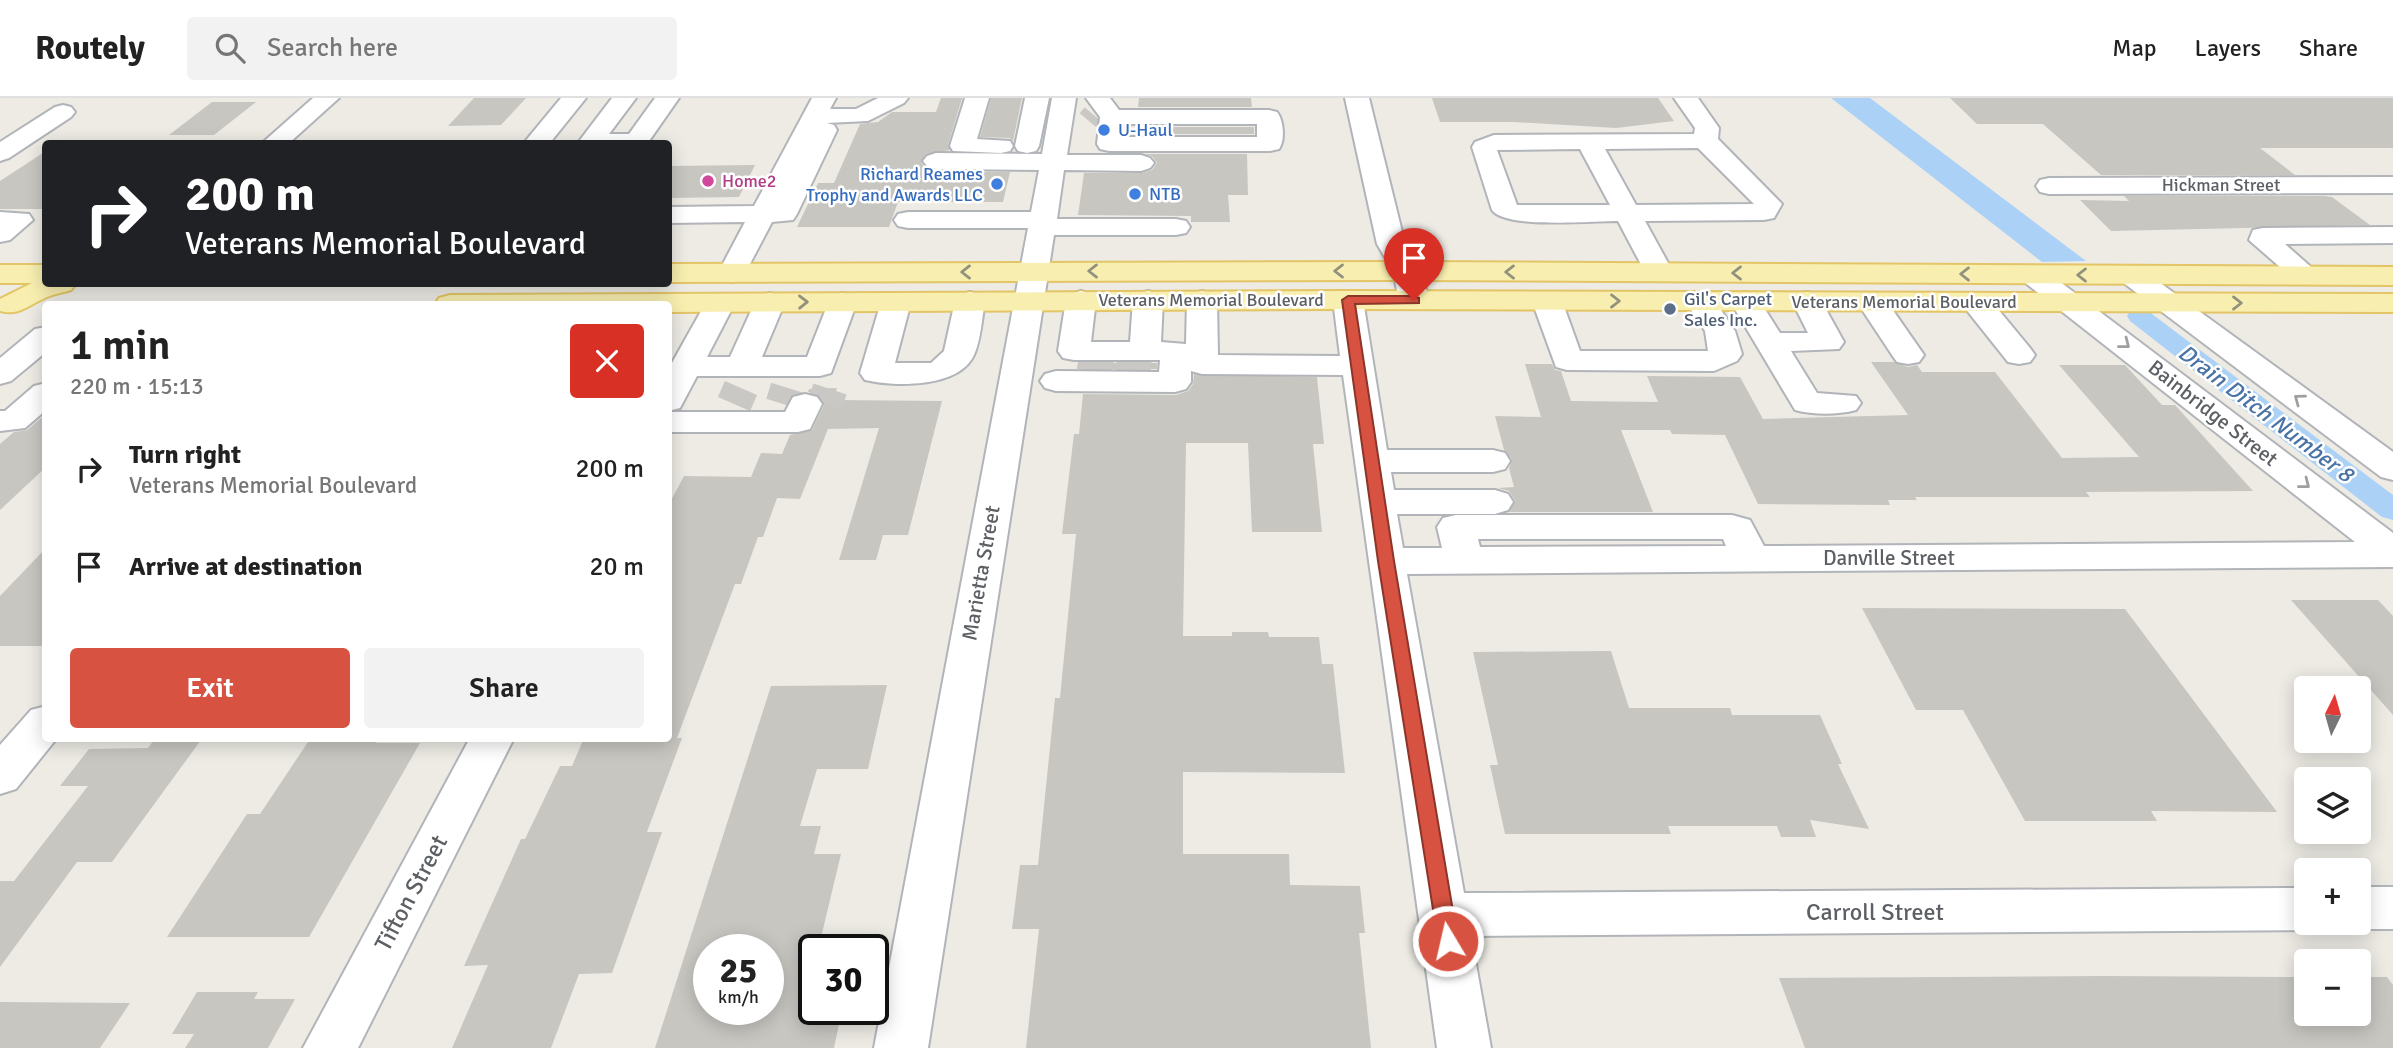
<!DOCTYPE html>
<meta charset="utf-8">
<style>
:root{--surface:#fff;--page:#f2f2f2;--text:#222;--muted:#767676;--line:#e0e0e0;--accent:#d75240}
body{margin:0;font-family:Signika,sans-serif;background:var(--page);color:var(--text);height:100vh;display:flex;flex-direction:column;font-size:26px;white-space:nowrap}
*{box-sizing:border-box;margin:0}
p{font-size:23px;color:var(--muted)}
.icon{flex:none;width:38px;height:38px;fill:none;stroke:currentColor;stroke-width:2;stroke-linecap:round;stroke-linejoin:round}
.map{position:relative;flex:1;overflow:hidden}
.panel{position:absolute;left:42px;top:203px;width:630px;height:441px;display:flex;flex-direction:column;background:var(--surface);border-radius:7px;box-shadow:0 4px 18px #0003}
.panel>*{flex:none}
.banner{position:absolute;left:42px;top:42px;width:630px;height:147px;border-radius:7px;box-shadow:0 4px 18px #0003;background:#202124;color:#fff;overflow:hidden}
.needle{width:46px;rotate:5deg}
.controls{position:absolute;left:2294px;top:578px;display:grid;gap:14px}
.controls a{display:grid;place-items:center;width:77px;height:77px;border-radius:7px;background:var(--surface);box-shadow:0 4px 18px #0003;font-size:35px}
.speed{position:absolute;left:693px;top:836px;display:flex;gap:14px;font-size:35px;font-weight:700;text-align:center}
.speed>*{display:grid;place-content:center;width:91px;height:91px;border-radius:50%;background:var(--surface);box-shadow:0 4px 18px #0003;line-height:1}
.speed small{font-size:18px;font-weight:400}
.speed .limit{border:4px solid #111;border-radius:10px;background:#fff;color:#111}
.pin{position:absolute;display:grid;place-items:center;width:60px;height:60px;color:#fff;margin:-72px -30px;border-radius:50% 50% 50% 0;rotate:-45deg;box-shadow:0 0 7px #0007}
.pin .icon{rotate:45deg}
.me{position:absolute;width:77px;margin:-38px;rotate:351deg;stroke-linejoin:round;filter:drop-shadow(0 0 5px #0008)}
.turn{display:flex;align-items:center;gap:24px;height:147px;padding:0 28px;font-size:32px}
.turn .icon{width:91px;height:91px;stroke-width:2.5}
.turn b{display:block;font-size:49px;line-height:60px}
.round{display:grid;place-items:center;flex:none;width:74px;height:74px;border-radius:7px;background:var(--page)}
.head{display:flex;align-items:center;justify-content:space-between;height:119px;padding:0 28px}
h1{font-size:42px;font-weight:600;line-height:52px}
.button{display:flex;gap:14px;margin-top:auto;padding:14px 28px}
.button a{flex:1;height:80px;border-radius:7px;background:var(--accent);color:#fff;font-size:28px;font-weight:600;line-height:80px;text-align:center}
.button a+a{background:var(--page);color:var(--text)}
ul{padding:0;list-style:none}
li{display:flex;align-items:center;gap:21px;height:98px;padding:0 28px}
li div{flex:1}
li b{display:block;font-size:26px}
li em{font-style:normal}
header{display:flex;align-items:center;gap:42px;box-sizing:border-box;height:98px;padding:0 35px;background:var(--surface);border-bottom:2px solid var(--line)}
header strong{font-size:33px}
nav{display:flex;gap:38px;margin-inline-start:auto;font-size:24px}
.search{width:490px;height:63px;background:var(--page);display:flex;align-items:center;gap:18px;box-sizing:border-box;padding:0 24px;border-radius:7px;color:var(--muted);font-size:26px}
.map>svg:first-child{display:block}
.water{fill:#abd2f6}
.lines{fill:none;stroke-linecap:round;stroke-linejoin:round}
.canal{fill:#abd2f6;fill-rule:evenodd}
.building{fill:#c8c6c1;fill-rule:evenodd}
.minor-tunnel-far1{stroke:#c9c8c4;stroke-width:27;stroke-dasharray:27 13;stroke-linecap:butt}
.minor-tunnel{stroke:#c9c8c4;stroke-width:35;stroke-dasharray:35 18;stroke-linecap:butt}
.minor-casing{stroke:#b1b4b8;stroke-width:4}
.major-casing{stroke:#e3c567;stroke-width:4}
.minor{fill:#fff;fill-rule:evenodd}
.major{fill:#f7eeaf;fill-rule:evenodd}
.oneway{stroke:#92917e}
.oneway2{stroke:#9d9fa1}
.route{fill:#d75240;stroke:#8c352a;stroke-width:2}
.shop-dot{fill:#3f7fe0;stroke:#fff;stroke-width:2.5}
.hotel-dot{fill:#d1479c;stroke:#fff;stroke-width:2.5}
.service-dot{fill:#5c6f8a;stroke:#fff;stroke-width:2.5}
.labels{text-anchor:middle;stroke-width:5;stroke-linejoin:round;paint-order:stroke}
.far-shop-label{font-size:18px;fill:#366cbe;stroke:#fff;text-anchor:start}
.far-hotel-label{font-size:18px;fill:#b23c85;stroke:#fff;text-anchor:start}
.far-street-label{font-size:18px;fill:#5c5f63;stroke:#fff}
.far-service-label{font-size:18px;fill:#4e5e75;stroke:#fff;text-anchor:start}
.street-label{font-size:21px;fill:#5c5f63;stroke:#fff}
.water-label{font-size:23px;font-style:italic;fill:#4a73a6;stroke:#fff}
.near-street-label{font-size:24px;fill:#5c5f63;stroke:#fff}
</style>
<header>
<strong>Routely</strong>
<div class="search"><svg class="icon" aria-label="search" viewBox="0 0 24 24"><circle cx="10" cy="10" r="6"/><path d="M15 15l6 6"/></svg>Search here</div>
<nav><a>Map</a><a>Layers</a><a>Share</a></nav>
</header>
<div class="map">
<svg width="2393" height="950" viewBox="0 0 2393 950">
<rect width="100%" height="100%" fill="#edebe4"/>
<path class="water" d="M1831 0H1870L2086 163 2042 164Z"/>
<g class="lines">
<path class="canal" d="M2139 211 2148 213 2393 397V422L2382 419 2130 223 2127 218 2130 213Z"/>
</g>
<g class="building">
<path d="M474 0H526L501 27 448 28Z"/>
<path d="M941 0H962L948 47 950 52 926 56 921 65 926 70 936 74H1010L1003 104H898L889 129H797L818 85H834L860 26 878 24 892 14H936Z"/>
<path d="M991 0H1022L1013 43 1010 40 980 39Z"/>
<path d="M1139 0H1251L1252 9H1138Z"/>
<path d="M1432 0H1658L1674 23 1616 30 1514 24H1440Z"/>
<path d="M1950 0H2393V50H2260L2295 77H2101L2043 26H1977Z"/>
<path d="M212 4H256L214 37H169Z"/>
<path d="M1136 29H1254V36H1135Z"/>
<path d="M46 53V111H0V83Z"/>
<path d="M1145 56H1247L1248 97H1228L1230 124H1191V118L1078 117 1084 75H1142L1152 72 1157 65 1152 58Z"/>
<path d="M755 67 739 99 668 100V68Z"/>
<path d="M2124 98H2324L2332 99 2370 127 2111 133 2080 102 2129 103Z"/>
<path d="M1871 264H1894L1908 269 1917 267 1922 274H1995L2062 360 2139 359 2059 267H2125L2162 307H2175L2253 393 2086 394 2090 399H1915L1917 402H1888L1890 407 1758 406 1725 337 1672 336 1670 332H1621L1653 414H1509L1515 403 1509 393 1498 390 1514 389 1509 370 1512 362 1504 352 1495 318 1541 319 1525 266H1552L1555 272 1561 273 1571 303 1658 304 1647 278 1740 279 1763 321 1908 317Z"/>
<path d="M1086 265H1157V271H1085Z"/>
<path d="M1194 276 1317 279 1324 346H1313L1322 434H1252L1248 345H1186L1183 538H1232V534H1268L1269 539H1319L1322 566H1333L1345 675 1183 674V756H1289L1290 787 1360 788 1365 835H1359L1371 950H1026L1039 831H1012L1020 767H1038L1055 600H1060L1076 436H1062L1074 336H1079L1083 296 1176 297 1188 293 1193 286Z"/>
<path d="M837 290 833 302 942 303 908 437H883L876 462H839L879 330 828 331 800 401 777 400 763 439H758L741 486H735L677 640H682L647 734H662L612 875 579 876 551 950H452L488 867 464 868 521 741H525L560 668H572L584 640H668V408L684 378 751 379 761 355 782 356 790 337 812 332 824 307 819 297 808 294 809 291Z"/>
<path d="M46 316V369L0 412V346L14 334 27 332Z"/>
<path d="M46 450V548H0V498Z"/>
<path d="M2291 502H2378L2393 518V617Z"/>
<path d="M1862 510 2125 511 2277 714 2151 713 2157 723H2025L1963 612H1916Z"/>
<path d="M1611 553 1629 610H1730L1732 617H1820L1842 666H1838L1869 731 1810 722 1816 739H1781L1777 728H1668L1671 736H1505L1490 667H1498L1473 554Z"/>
<path d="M887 587 868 671H817L800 728H821L814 756H841L818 852H814V912H842L834 950H655L771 588ZM709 852H768V912H709Z"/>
<path d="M310 641H379L376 645H420L309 839H167L247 716H260Z"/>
<path d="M154 642H201L112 764H77L0 869V783H14L88 688H60L89 651 148 650Z"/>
<path d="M2102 878 2306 879V915H2359V879H2387L2393 887V950H1805L1779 880Z"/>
<path d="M197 894H258L254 901H295L268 950H185L194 936H172Z"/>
<path d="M0 904 130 905 100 950H0Z"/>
</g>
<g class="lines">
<path class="minor-tunnel-far1" d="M1090 24 1095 18"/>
<g class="minor-tunnel">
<path d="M1094 274 1097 258"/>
<path d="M1132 284 1135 253"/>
<path d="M734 306 741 290"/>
<path d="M783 306 788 290"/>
<path d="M825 306 830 291"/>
</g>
<g class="minor-casing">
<g id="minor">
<path d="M313 0H339L288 46H261Z"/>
<path d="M561 0H586L549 46H523Z"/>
<path d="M612 0H636L609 36H629L655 0H679L647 46H577Z"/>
<path d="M812 0H836L830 11H856L878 0H908L904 5 868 23 827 25 834 27 837 32 797 116 793 122 772 124 742 181 732 184 722 181 718 175 745 124 668 125V109L754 108Z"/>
<path d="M965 0H989L977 41 1010 43 1013 48 1010 53 1001 55 953 53 950 48Z"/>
<path d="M1025 0H1049L1039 48 1036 53 1027 55 1018 53 1015 48Z"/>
<path d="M1052 0H1076L1067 57H1141L1150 60 1154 65 1150 70 1141 73 1064 72 1057 121H1176L1186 123 1190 129 1186 135 1176 137H1054L928 950H874L1028 130H908L898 128 894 122 898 116 908 114H1031L1039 72 936 71 927 68 923 63 927 58 936 55 1042 56Z"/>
<path d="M1086 0H1110L1119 12H1269L1277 14C1284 23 1285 43 1279 51L1270 53H1109L1100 51 1097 46 1100 19ZM1123 26H1257V39H1122Z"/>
<path d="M1345 0H1369L1405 146 1421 173 1429 202 1425 208 1414 211 1403 208 1399 202 1393 173 1377 146Z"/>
<path d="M1674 0H1698L1719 30 1718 41 1782 106 1774 120 1764 122 1645 123 1673 174 1669 180 1659 183 1649 180 1645 174 1618 123C1592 123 1505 131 1492 112L1472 49 1475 44 1494 37 1694 36 1695 30ZM1698 50 1754 106 1636 107 1605 51ZM1580 51 1610 107H1517L1497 52Z"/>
<path d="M63 7 71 9 75 14 71 19 9 60 0 63V44L55 9Z"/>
<path d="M2393 79V95L2049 96 2040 94 2036 88 2040 82 2049 80Z"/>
<path d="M0 114 29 116 33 122 10 142 0 144Z"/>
<path d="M2393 129V145L2285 146 2320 177 2316 183 2306 186 2296 183 2249 142 2253 132 2263 130Z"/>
<path d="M2033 168 2043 171 2393 435V469L1407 476 1464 795 2306 790V824H2324L2323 826 2306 832 1471 838 1491 950H1437L1343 277 1202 276 1191 273V284L1186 291 1175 294 1056 293 1045 290 1040 283 1045 276 1056 273 1159 274 1160 262H1074L1063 260 1058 253 1066 202 1070 196 1081 193 1092 196 1096 202 1091 244H1130L1133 202 1137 196 1148 193 1159 196 1163 202 1161 244 1186 246 1187 202 1191 196 1202 193 1213 196 1217 202 1218 257 1340 258 1333 202 1337 196 1348 193 1359 196 1363 202 1387 352H1493L1505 355 1510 363 1505 371 1493 374H1391L1394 392H1495L1508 396 1513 404 1508 412 1495 416H1397L1403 450H1442L1437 429 1443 420 1456 417H1732L1750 422 1764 448 2355 444 2023 183 2019 177 2023 171ZM1478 441H1723L1726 448 1480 449Z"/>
<path d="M2131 168 2141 171 2393 354V382L2381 379 2121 183 2117 177 2121 171Z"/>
<path d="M970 194 981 197 985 203C982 220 981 241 974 257 959 290 895 289 865 282L860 275 881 204 885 198 896 195 907 198 911 204 895 265H931L944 253 955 203 959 197Z"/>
<path d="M1547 194 1558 197 1562 203 1580 253H1708L1705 233 1685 203 1689 197 1700 194 1711 197 1735 233 1742 256 1737 263 1714 273 1567 272 1556 269 1532 203 1536 197Z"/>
<path d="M1745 194 1756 197 1780 235H1808L1792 203 1796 197 1807 194 1818 197 1844 244 1839 251 1791 253 1817 295 1856 298 1861 305 1856 312C1837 317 1814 317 1795 312L1730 203 1734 197Z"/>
<path d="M770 195 781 198 785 204 762 259H807L831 198 842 195 853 198 857 204 831 275 820 278H697L680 310 668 313V272L709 199 720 196 731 199 735 205 707 259H730L755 204 759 198Z"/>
<path d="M1872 195 1883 198 1924 257 1919 264 1908 266 1897 264 1892 257 1857 204 1861 198Z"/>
<path d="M1976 195 1987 198 2030 250 2035 257 2030 264 2019 266 2008 264 1965 210 1961 204 1965 198Z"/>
<path d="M46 229V254L11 283 0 286V260L35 231Z"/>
<path d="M46 285V312L25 330 0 333V313H5L34 288Z"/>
<path d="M805 296 817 299 822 306 810 331 798 334H668V314H785L793 299Z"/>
<path d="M46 608V640H57L16 691 0 696V647L31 612Z"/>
<path d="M470 640H514L358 950H303Z"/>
<path d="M2359 789H2393V831H2359L2342 825 2359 824Z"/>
</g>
</g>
<g class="major-casing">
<g id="major">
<path d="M1407 164 2393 169V187L1407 182 668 184V166Z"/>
<path d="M0 167H46V186H76L71 192C62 195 52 196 43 201 27 208 19 218 0 213V201L32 185H0Z"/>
<path d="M1348 193 2393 196V214L1348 211 668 214V206H435L439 200 450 197Z"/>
</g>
</g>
<use href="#minor" class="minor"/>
<use href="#major" class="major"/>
</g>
<defs><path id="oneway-chevron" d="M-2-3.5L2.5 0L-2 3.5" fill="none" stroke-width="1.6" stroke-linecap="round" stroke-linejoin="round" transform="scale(1.75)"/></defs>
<g class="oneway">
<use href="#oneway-chevron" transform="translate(1093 173) rotate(-180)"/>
<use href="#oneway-chevron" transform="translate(1339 173) rotate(-180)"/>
<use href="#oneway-chevron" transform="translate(966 174) rotate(180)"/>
<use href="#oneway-chevron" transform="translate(1510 174) rotate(-180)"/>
<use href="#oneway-chevron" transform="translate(1737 175) rotate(-180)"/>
<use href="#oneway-chevron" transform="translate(1965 176) rotate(-180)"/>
<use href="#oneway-chevron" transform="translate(2082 177) rotate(-180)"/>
<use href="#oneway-chevron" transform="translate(1615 203)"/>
<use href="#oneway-chevron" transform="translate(803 204) rotate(-1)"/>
<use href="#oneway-chevron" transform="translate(2237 205)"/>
</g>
<g class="oneway2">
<use href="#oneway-chevron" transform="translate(2125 246) rotate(38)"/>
<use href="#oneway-chevron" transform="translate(2299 301) rotate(-143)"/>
<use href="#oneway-chevron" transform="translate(2305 386) rotate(38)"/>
</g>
<path class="route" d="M1414 198 1419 200V205L1355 206 1394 463 1458 843 1455 850 1448 853 1441 850 1438 843 1378 463 1342 202 1348 198Z"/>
<g class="shop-dot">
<circle cx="1104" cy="32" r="7"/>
<circle cx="997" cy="86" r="7"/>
<circle cx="1135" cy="96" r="7"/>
</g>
<circle class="hotel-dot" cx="708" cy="83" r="7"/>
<circle class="service-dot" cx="1670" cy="211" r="7"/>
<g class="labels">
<g class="far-shop-label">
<text x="1118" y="38">U-Haul</text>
<text x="983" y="82" text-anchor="end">Richard Reames<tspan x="983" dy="21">Trophy and Awards LLC</tspan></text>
<text x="1149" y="102">NTB</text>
</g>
<g class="far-hotel-label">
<text x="722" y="89">Home2</text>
</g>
<g class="far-street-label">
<text x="2221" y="93">Hickman Street</text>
<text x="1211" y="208">Veterans Memorial Boulevard</text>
<text x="1904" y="210">Veterans Memorial Boulevard</text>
</g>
<g class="far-service-label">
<text x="1684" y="207">Gil's Carpet<tspan x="1684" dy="21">Sales Inc.</tspan></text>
</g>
<g class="street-label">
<text transform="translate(2213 315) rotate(38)" y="7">Bainbridge Street</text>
<text x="1889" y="467">Danville Street</text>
<text transform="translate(981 475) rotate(-80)" y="7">Marietta Street</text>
</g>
<g class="water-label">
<text transform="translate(2266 315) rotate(37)" y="8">Drain Ditch Number 8</text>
</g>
<g class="near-street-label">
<text transform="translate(411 795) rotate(-62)" y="8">Tifton Street</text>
<text x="1875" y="822">Carroll Street</text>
</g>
</g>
</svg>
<div class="controls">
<a><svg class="needle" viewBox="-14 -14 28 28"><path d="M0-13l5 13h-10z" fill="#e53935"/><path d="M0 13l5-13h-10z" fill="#767676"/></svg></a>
<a><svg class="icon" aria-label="layers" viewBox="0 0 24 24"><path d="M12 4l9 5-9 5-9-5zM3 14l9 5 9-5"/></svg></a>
<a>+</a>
<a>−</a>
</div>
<div class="speed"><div>25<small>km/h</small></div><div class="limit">30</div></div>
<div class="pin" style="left:1414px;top:202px;background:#d93025"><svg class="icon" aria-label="arrive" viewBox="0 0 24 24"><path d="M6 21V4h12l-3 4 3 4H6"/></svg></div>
<svg class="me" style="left:1448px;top:843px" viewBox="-20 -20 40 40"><circle r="17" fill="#d75240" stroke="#fff" stroke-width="3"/><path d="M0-11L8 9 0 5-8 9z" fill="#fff"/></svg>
<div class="banner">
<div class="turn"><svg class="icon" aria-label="right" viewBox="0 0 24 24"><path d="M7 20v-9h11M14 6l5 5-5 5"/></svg><div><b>200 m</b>Veterans Memorial Boulevard</div></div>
</div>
<section class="panel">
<div class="head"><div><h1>1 min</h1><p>220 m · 15:13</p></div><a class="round" style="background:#d93025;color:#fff"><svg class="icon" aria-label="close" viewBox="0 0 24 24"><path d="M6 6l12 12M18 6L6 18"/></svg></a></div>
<ul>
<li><svg class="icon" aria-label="right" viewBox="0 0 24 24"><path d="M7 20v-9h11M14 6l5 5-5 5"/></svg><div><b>Turn right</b><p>Veterans Memorial Boulevard</p></div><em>200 m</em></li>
<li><svg class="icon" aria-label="arrive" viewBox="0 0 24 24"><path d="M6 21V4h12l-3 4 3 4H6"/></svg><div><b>Arrive at destination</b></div><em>20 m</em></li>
</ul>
<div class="button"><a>Exit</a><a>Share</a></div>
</section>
</div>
